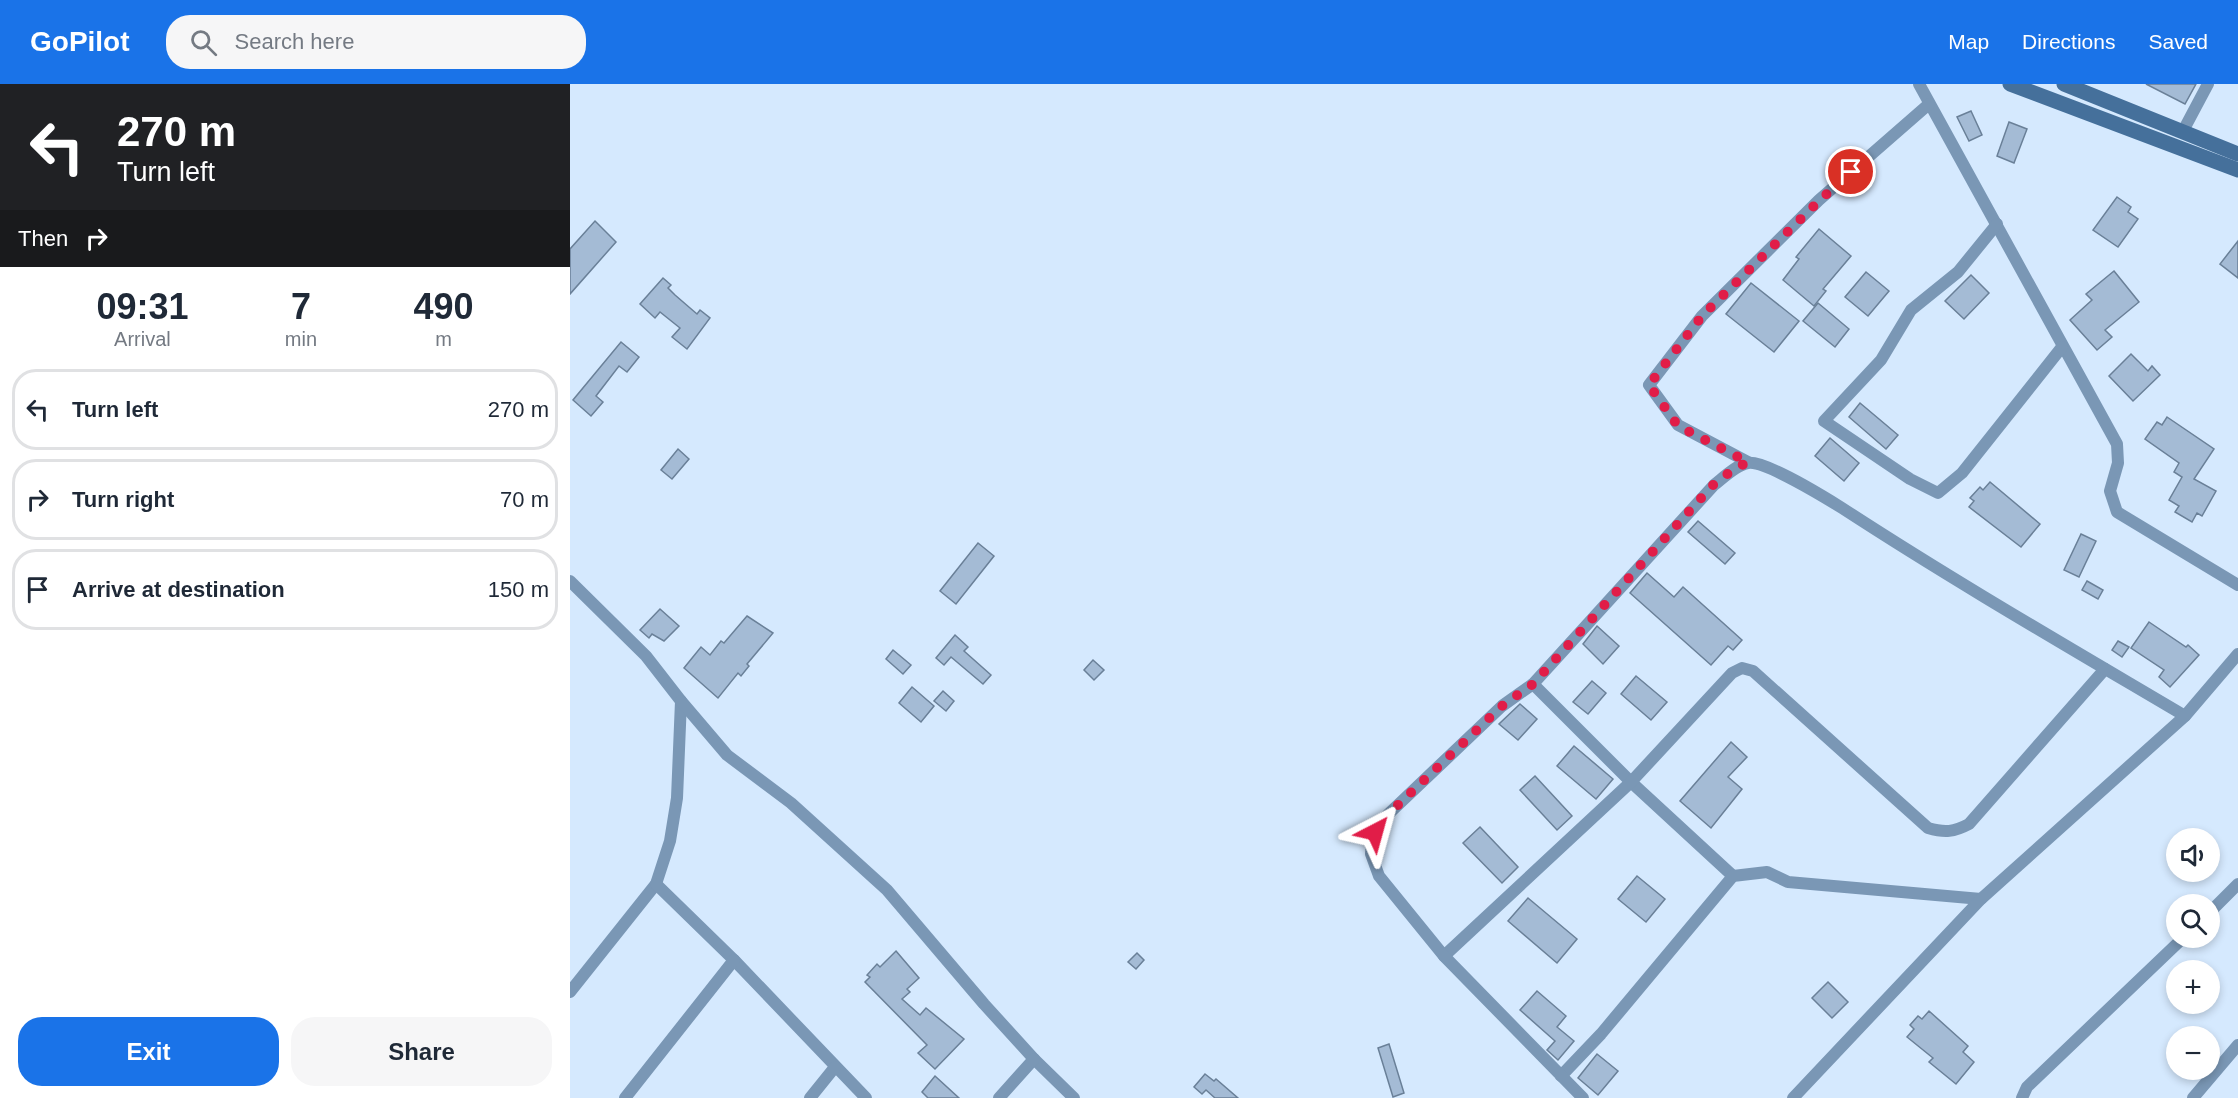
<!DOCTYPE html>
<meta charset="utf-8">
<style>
:root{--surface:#fff;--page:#f6f6f7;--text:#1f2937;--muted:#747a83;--line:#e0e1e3;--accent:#1a73e8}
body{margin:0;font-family:Helvetica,sans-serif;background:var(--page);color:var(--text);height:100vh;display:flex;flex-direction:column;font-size:22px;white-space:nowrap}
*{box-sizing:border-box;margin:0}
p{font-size:20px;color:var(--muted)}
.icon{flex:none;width:33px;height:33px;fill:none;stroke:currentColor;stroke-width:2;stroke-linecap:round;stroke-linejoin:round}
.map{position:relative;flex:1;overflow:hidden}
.panel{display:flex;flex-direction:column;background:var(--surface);width:570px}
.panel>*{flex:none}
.banner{background:#202124;color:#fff;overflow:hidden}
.buttons{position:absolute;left:1596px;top:744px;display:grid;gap:12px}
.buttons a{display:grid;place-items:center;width:54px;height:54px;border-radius:50%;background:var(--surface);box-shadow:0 3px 9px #0003;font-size:30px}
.pin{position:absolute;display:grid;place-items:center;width:51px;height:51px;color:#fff;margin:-26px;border:3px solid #fff;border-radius:50%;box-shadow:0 2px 6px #0007}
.me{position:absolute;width:66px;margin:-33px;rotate:39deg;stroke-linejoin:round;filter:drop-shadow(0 0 4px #0008)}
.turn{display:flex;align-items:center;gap:21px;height:126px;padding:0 18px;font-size:27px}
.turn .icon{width:78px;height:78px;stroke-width:2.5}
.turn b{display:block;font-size:42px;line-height:51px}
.then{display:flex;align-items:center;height:57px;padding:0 18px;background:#0003;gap:12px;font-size:22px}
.eta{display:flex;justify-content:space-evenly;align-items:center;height:102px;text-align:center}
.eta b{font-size:36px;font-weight:600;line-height:42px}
.button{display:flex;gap:12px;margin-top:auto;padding:12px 18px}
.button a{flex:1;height:69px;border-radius:24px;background:var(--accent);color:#fff;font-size:24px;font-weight:600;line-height:69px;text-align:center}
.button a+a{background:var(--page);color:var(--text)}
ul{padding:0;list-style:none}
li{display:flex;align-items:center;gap:18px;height:81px;margin:0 12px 9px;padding:0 6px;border:3px solid var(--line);border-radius:24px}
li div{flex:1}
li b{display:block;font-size:22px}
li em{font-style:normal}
header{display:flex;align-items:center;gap:36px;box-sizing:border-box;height:84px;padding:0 30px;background:var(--accent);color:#fff}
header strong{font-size:28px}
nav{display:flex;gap:33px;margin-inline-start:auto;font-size:21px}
.search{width:420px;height:54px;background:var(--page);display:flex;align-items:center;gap:15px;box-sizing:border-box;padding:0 21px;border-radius:24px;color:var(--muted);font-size:22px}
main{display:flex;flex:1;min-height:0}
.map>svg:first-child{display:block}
.building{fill:#a4bbd5;stroke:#6a8098;stroke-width:1.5}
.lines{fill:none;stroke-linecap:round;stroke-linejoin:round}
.street{stroke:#7a97b5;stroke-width:12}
.secondary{stroke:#45709b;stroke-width:15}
.route{stroke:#e11d48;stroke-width:10;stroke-dasharray:0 18}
</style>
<header>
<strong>GoPilot</strong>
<div class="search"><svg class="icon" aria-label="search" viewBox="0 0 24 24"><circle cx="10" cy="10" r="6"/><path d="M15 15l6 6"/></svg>Search here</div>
<nav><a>Map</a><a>Directions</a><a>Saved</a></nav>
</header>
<main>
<section class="panel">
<div class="banner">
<div class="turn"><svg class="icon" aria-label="left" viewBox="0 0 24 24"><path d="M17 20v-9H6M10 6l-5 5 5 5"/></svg><div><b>270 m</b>Turn left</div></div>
<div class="then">Then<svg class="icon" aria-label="right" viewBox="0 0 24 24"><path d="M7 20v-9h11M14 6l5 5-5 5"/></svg></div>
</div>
<div class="eta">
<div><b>09:31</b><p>Arrival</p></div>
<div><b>7</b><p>min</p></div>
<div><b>490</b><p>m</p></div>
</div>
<ul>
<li><svg class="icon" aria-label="left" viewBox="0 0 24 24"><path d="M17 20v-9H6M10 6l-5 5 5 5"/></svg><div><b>Turn left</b></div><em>270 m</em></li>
<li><svg class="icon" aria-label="right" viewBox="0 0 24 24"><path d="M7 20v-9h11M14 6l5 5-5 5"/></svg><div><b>Turn right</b></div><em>70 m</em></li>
<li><svg class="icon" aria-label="arrive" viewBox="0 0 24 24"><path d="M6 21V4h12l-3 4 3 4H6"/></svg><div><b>Arrive at destination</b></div><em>150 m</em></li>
</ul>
<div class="button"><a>Exit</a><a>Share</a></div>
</section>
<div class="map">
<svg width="1668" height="1014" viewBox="0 0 1668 1014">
<rect width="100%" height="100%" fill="#d5e9fe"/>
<g class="building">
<path d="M1576 0H1626L1615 20Z"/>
<path d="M1401 27 1412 51 1399 57 1387 33Z"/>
<path d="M1439 38 1457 45 1444 79 1427 72Z"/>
<path d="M1547 113 1561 123 1558 128 1568 135 1548 163 1523 146Z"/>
<path d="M25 137 46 158 0 210V165Z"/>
<path d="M1249 145 1281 172 1253 205 1256 207 1244 222 1213 196 1229 175 1226 173Z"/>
<path d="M1668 157V194L1650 180Z"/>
<path d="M1544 187 1569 218 1535 246 1542 253 1527 266 1500 236 1522 216 1516 210Z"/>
<path d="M1296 188 1319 207 1298 232 1275 213Z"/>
<path d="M1401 191 1419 209 1394 235 1375 217Z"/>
<path d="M93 194 101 201 98 204 105 211 127 230 130 226 140 234 117 265 102 253 110 244 90 228 85 234 70 220Z"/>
<path d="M1181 199 1229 237 1204 268 1156 230Z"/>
<path d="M1248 219 1279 245 1265 263 1233 237Z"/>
<path d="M51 258 69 273 57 288 49 282 26 312 33 318 21 332 3 316Z"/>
<path d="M1561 270 1578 287 1582 282 1590 291 1563 317 1539 292Z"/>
<path d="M1290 319 1328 351 1316 365 1279 333Z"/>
<path d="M1597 333 1644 365 1624 395 1646 407 1632 432 1627 429 1622 438 1605 428 1609 422 1599 416 1612 393 1604 388 1609 379 1575 355 1587 338 1592 341Z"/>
<path d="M1260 354 1289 379 1274 397 1245 372Z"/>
<path d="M108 365 119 375 102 395 91 386Z"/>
<path d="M1420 398 1470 440 1451 463 1399 423 1404 417 1400 414 1410 403 1413 406Z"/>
<path d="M1128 437 1165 469 1155 480 1118 448Z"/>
<path d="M1511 450 1526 457 1509 493 1494 486Z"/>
<path d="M408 459 424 472 386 520 370 507Z"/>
<path d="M1077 489 1104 513 1113 503 1172 556 1163 566 1158 562 1141 581 1060 509Z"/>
<path d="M1517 497 1533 506 1528 515 1512 506Z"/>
<path d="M90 525 109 542 94 557 82 550 79 554 70 546Z"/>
<path d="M177 532 203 549 177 580 179 582 171 592 168 589 148 614 114 584 131 563 140 571 151 557 154 559Z"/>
<path d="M1579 538 1616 563 1618 561 1629 571 1600 603 1589 593 1594 586 1561 564Z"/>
<path d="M1027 542 1049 562 1033 580 1013 560Z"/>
<path d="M385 551 398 563 394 567 421 591 413 600 381 573 374 581 366 574Z"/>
<path d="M1548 557 1559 563 1552 573 1542 566Z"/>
<path d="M323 566 341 581 333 590 316 575Z"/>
<path d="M523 576 534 586 524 596 514 586Z"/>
<path d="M1066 592 1097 618 1081 636 1051 610Z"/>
<path d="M1022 597 1036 609 1018 630 1003 618Z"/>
<path d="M342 603 364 622 351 638 329 619Z"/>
<path d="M373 607 384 617 376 627 364 617Z"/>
<path d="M950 620 967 635 948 656 929 640Z"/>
<path d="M1161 658 1177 673 1158 693 1172 705 1141 744 1110 717Z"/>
<path d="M1004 662 1043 695 1026 715 987 682Z"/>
<path d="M965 692 1002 732 987 746 950 706Z"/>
<path d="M910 743 948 783 932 799 893 759Z"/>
<path d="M1067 792 1095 815 1076 838 1048 815Z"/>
<path d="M958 814 1007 855 987 879 938 837Z"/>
<path d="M326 867 349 894 337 905 340 908 332 915 350 931 356 924 394 955 365 985 348 969 357 961 295 898 300 893 297 891 307 880 310 883Z"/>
<path d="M567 869 574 876 566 885 558 878Z"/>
<path d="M1258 898 1278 918 1262 934 1242 914Z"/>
<path d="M967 907 996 932 987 943 1004 957 988 976 977 966 985 957 950 926Z"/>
<path d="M1359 927 1398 962 1393 968 1404 978 1386 1000 1359 978 1363 974 1337 953 1344 945 1340 941 1348 932 1352 935Z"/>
<path d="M819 960 834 1009 823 1013 808 964Z"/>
<path d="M1027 970 1048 987 1028 1011 1008 994Z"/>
<path d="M635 990 644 997 646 995 668 1014H645L636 1006 632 1010 624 1003Z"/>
<path d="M365 992 389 1014H358L352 1008Z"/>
</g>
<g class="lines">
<g class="street">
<path d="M1349 0 1547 360 1548 379 1540 407 1547 428 1668 501"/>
<path d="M1613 47 1638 0"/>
<path d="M1427 140 1388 188 1341 226 1311 276 1254 337 1340 395 1368 409 1392 389 1492 263"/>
<path d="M1178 378 1108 341 1079 301 1132 232 1249 116 1359 20"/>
<path d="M0 497 76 572 111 617 107 714 100 757 86 800 0 908"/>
<path d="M963 600 1061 698 1163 792"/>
<path d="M111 617 157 671 221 719 317 806 414 920 464 975 504 1014"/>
<path d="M86 800 164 876 296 1014"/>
<path d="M1640 828 1668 800"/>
<path d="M874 872 1061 698 1162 589 1172 584 1183 587 1358 744C1375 749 1384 748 1399 740L1535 585"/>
<path d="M991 992 1031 950 1163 792 1197 788 1218 798 1411 815"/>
<path d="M55 1014 164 876"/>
<path d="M240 1014 265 983"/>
<path d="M429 1014 464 975"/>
<path d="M1013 1014 874 872 809 792 801 770 802 756 810 738 932 622 963 600 1144 401C1153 394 1166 381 1178 379 1194 376 1256 414 1272 424 1384 497 1500 564 1615 632"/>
<path d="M1223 1014 1411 815 1615 632 1668 570"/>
<path d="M1452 1014 1457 1003 1613 854"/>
<path d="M1623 1014 1668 961"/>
</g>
<g class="secondary">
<path d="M1440 0 1668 86"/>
<path d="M1494 0 1668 70"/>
</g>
</g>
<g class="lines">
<path class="route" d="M805 748 810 738 932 622 963 600 1143 401 1164 385 1178 378 1108 342 1079 301 1132 232 1250 116 1281 88"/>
</g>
</svg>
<div class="buttons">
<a><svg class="icon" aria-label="sound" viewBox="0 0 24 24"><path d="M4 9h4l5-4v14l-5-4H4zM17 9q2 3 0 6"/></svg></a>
<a><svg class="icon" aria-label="search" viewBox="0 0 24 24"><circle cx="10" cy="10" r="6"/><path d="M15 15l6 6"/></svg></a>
<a>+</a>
<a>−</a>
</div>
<div class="pin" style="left:1281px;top:88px;background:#d93025"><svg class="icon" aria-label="arrive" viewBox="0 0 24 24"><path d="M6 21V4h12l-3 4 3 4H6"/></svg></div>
<svg class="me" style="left:805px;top:748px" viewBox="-20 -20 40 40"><path d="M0-17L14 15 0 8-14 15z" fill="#e11d48" stroke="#fff" stroke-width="4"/></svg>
</div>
</main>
